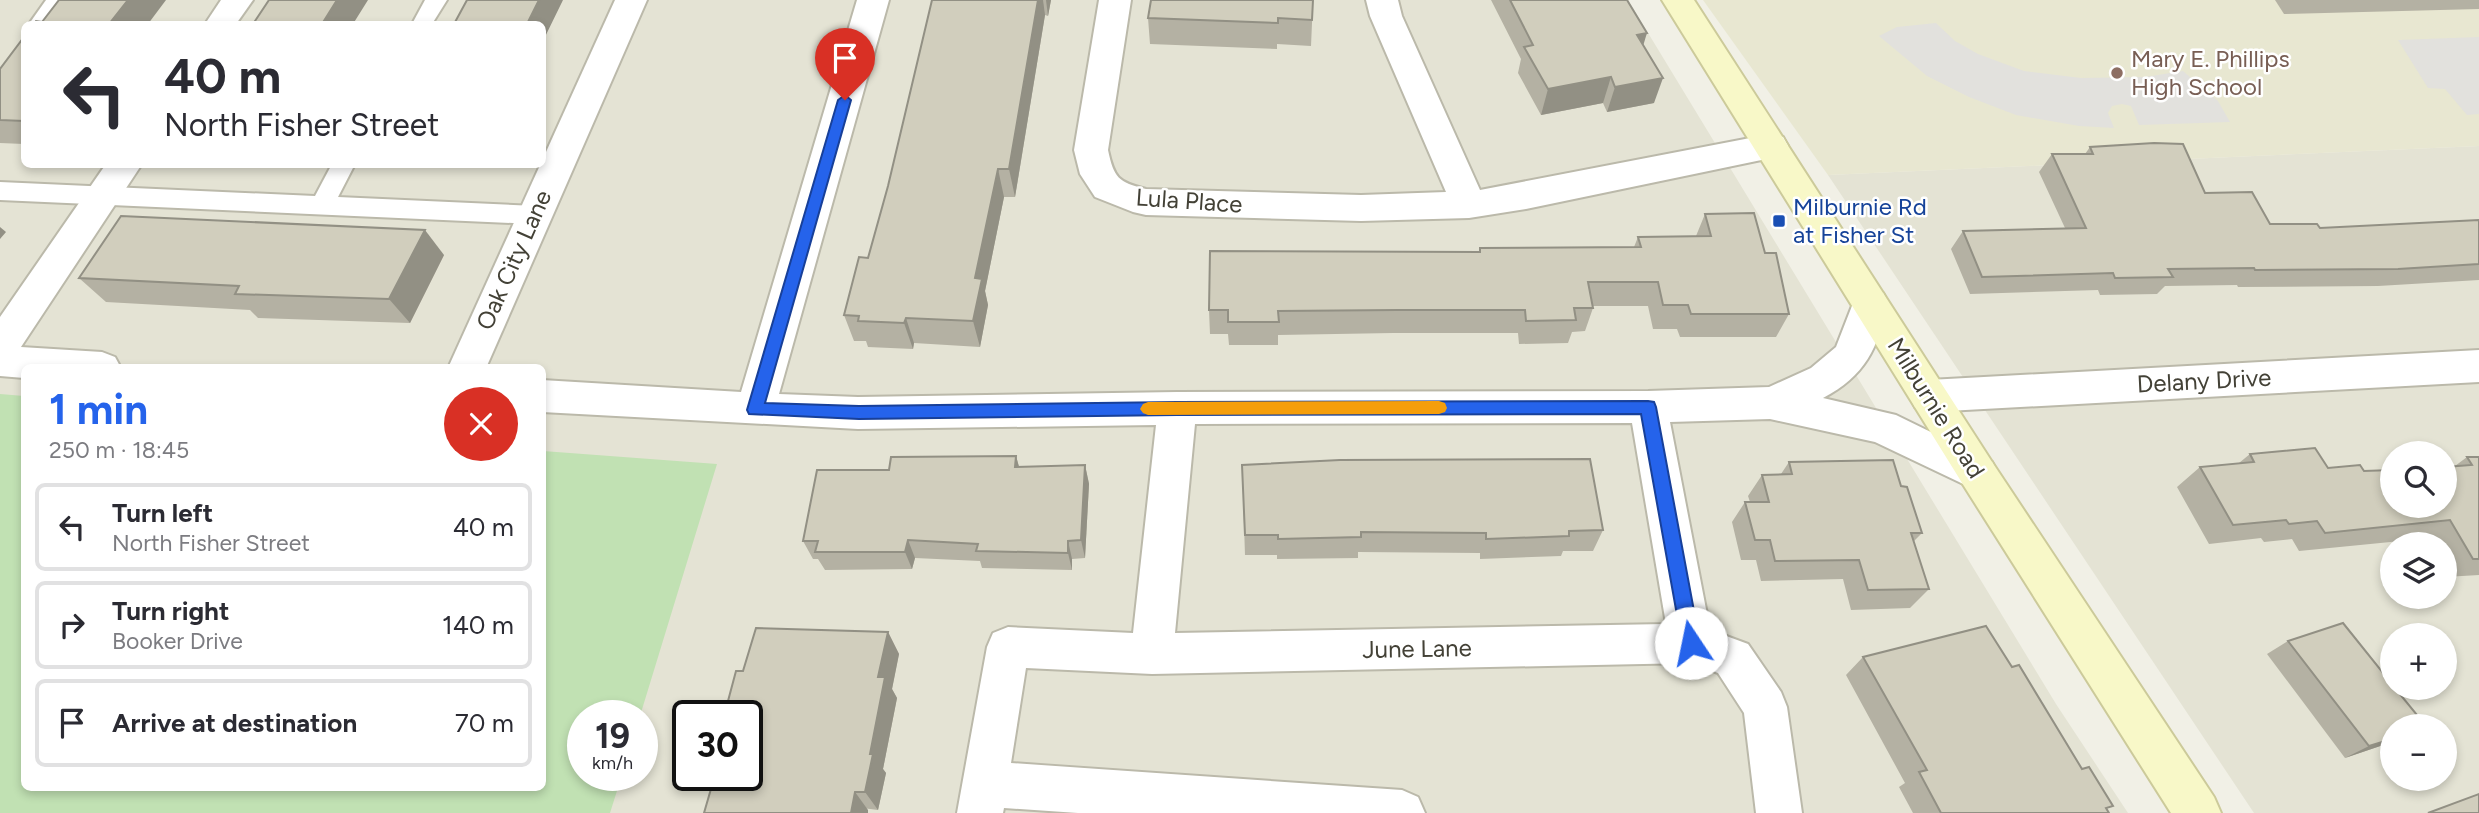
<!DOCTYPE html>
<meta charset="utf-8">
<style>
:root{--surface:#fff;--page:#f7f7f7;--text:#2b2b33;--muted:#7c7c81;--line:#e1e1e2;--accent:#2563eb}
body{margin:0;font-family:Figtree,sans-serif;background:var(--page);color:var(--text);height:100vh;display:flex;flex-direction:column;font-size:26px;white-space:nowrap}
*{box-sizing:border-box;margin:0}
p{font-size:23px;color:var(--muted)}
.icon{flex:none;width:38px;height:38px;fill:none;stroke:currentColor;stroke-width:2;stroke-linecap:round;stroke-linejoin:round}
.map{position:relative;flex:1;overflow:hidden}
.side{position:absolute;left:21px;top:364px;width:525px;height:427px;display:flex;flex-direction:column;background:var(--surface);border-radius:10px;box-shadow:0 4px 10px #0003}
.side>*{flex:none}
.guide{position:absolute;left:21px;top:21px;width:525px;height:147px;border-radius:10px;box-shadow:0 4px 10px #0003;background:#fff;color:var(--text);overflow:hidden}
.buttons{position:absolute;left:2380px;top:441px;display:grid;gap:14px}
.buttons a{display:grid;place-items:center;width:77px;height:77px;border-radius:50%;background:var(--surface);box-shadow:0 4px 10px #0003;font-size:35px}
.speed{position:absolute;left:567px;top:700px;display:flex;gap:14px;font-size:35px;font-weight:700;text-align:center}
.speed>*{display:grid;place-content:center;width:91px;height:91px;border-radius:50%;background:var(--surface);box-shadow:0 4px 10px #0003;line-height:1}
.speed small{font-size:18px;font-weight:400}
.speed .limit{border:4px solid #111;border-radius:10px;background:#fff;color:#111}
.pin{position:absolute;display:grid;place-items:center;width:60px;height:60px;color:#fff;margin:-72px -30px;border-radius:50% 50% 50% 0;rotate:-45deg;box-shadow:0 0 7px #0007}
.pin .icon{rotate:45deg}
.me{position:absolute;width:77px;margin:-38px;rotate:349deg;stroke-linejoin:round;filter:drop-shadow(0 0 5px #0008)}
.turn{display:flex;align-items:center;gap:24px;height:147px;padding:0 28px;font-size:32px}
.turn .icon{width:91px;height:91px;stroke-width:2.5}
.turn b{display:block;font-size:49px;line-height:60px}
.round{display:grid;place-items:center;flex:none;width:74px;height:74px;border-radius:37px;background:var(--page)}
.summary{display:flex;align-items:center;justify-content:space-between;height:119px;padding:0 28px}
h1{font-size:42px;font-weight:700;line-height:52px;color:var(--accent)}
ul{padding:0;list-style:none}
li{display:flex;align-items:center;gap:21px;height:88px;margin:0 14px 10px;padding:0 14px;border:4px solid var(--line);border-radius:10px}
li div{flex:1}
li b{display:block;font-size:26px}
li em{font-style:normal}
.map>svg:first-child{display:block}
.residential{fill:#e4e3d4;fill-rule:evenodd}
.education{fill:#e8e7d1}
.green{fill:#c1e1b3}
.parking{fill:#e2e1dd}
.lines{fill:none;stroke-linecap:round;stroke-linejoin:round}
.lane-casing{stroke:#bbb9aa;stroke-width:4}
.street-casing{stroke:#bbb9aa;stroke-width:4}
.secondary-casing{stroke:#ccca9a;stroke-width:4}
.lane{fill:#fff;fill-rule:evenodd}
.street{fill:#fff;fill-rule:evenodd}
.secondary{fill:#f8f8c8;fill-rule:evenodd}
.wall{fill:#b4b1a3}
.shaded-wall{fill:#929084}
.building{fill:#d1cebd;stroke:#929084;stroke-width:2}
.route{fill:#2563eb;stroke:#184099;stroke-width:2}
.slow{fill:#f59e0b}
.education-dot{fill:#8d6e63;stroke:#fff;stroke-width:2.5}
.transit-dot{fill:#1a4fb4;stroke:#fff;stroke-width:2.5}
.labels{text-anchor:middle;stroke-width:5;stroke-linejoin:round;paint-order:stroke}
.education-label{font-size:24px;fill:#785e54;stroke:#fff;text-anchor:start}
.street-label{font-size:24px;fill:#434136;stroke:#fff}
.transit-label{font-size:24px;fill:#164399;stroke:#fff;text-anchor:start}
</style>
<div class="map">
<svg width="2479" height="813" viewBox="0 0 2479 813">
<rect width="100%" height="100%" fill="#f1f0e6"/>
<g class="residential">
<path d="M0 0H1628L2056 704 2128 813H0ZM24 24H542V164H24ZM24 368H542V788H24ZM583 716H642V775H583ZM688 716H747V775H688Z"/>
<path d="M2479 146V813H2254L1828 175ZM2392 453H2445V506H2392ZM2392 544H2445V597H2392ZM2392 635H2445V688H2392ZM2392 726H2445V779H2392Z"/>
</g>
<path class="education" d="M1703 0H2479V146L1828 175Z"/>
<path class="green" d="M0 394 24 396V788H542L543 451 717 464 640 716H583V775H622L610 813H0Z"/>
<g class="parking">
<path d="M1936 23 1955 41 1978 54 2024 71 2081 78 2145 77 2183 71 2218 101 2230 122 2139 125 2131 106 2122 104 2112 106 2108 113 2114 128 2079 126 2016 115 1969 97 1927 76 1879 36 1897 27Z"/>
<path d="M2479 37V114L2467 115 2445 89 2428 88 2398 40Z"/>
</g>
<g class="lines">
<g class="lane-casing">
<g id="lane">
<path d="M46 0H69L50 24H29Z"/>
<path d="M425 0H447L432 24H412Z"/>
<path d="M332 164H355L338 197 535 206 543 209 547 215 543 221 535 224 0 200V182L315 196Z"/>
</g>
</g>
<g class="street-casing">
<g id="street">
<path d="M221 0H253L236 24H205Z"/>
<path d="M615 0H647L486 368H448Z"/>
<path d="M857 0H889L779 394 858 397 1177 392 1648 391 1769 387 1811 368 1836 347 1857 293 1870 288 1883 293 1888 303C1878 348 1865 376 1823 398L1896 415 1992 462 1998 474 1992 486 1978 491 1875 442 1770 419 1670 422 1710 630 1748 644 1781 692 1787 707 1802 813H1756L1744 713 1718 673 1691 663 1152 674 1026 668 1011 763 1402 790 1418 797 1425 813H1078L1004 808 1003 813H957L987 647 993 633 1008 627 1133 633 1156 425 858 429 542 412V380L741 392ZM1632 423 1666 624 1175 633 1195 424Z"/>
<path d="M1099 0H1131L1108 150C1114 178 1118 182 1146 189L1361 195 1446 192 1370 16 1366 0H1398L1402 16 1480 190 1771 134 1783 137 1788 146 1783 155 1771 158 1526 209 1469 218 1361 221 1146 215 1133 212 1095 197 1080 174 1074 150Z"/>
<path d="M106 164H142L21 347 102 352 115 357 121 368H24V378L0 376V317Z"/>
<path d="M2479 350V382L1929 412 1915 407 1910 396 1915 385 1929 380Z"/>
</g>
</g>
<g class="secondary-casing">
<path id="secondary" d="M1662 0H1694L1992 462 2214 797 2221 813H2171L1964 486Z"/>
</g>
<use href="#lane" class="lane"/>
<use href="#street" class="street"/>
<use href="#secondary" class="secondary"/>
</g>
<g class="wall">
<path d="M932 0H1051L1048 16 1045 15 1015 197H1004L985 291 988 305 980 347 914 343 913 349 868 347 866 341H854L844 315 868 258 888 186Z"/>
<path d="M1313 0 1311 46 1277 44V49L1150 44 1148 18Z"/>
<path d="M1491 0H1627L1643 45 1654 103 1607 112 1603 103 1541 115 1518 73 1521 59Z"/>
<path d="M2275 0H2479V9L2284 14Z"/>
<path d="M24 37V144L0 143V69Z"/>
<path d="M2090 147 2205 193 2270 224 2320 228 2479 220V280L2378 286 2238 287 2237 285 2165 286 2157 294 2100 295 2098 290 1970 294 1951 249 1963 231 2065 228 2039 172 2052 154H2085Z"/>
<path d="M1705 214 1765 253 1789 314 1776 337H1680L1677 329H1653L1648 306H1593V308L1585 331 1572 332 1568 343 1519 344 1518 333H1393L1278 335V345H1229L1228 334H1210L1209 310 1479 252 1480 248 1634 247 1638 237 1696 236Z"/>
<path d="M444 255 410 323 258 318 250 310 106 302 79 278Z"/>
<path d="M2250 454 2328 468 2364 471 2455 466 2467 457H2479V575L2445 577V544H2424L2421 539 2299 551 2292 539 2264 542 2261 538 2209 544 2177 487 2200 467 2239 463Z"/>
<path d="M1016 456 1019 467 1085 465 1089 484 1085 558 1072 559V570L982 568 980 561 915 558 912 569 825 570 818 559H813L803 541 889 470Z"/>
<path d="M1789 462 1901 486 1922 533 1913 542 1929 589 1910 608 1851 610 1843 579 1761 581 1756 560H1741L1732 522 1745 502H1750L1748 496 1762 475 1781 474Z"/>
<path d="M1242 465 1603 530 1593 551H1563L1561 556 1480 559V553L1358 552V558L1277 559V555H1245Z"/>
<path d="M888 632 899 654 892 689 897 698 883 769 886 773 878 810 711 789 702 781 743 671Z"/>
<path d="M2288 641 2392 726V742L2345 758 2267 654Z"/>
<path d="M1863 657 2012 667 2109 813H1913L1899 787 1905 783 1846 675Z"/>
</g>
<g class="shaded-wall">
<path d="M128 0H166L148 24H109Z"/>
<path d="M337 0H368L353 24H322Z"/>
<path d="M539 0H563L542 43V24H527Z"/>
<path d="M1038 0H1043L1045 15 1015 197 1009 169Z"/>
<path d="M1046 0H1051L1048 16Z"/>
<path d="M1647 33 1639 59 1637 35Z"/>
<path d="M1611 77 1603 103 1541 115 1548 89Z"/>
<path d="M1663 78 1654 103 1607 112 1615 87Z"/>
<path d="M998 169 1004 197 985 291 988 305 980 347 973 321 975 278Z"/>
<path d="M0 227 6 232 0 239Z"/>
<path d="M425 230 444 255 410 323 389 299Z"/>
<path d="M906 318 914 343 913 349 904 323Z"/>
<path d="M1016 456 1021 474 1015 467Z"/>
<path d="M1085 465 1089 484 1085 558 1081 540Z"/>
<path d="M908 540 915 558 912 569 905 552Z"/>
<path d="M1068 541 1072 559V570L1068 553Z"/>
<path d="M888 632 899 654 892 689 897 698 883 769 886 773 878 810 865 792 878 677Z"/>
<path d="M2392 739V742L2345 758 2369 746Z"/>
<path d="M855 792 868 810V813H851Z"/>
</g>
<g class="building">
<path d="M59 0H128L109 24H34L36 21 42 22Z"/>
<path d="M269 0H337L322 24H253Z"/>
<path d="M467 0H539L527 24H454Z"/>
<path d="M932 0H1038L1009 169H998L975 278 982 279 973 321 906 318 904 323 858 321 859 316 844 315 859 257 868 258 888 186Z"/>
<path d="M1151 0H1313L1312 20 1278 18V23L1148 18Z"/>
<path d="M1510 0H1627L1647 33 1637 35 1663 78 1615 87 1611 77 1548 89 1524 47 1533 45Z"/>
<path d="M24 37V121L0 120V69Z"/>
<path d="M2154 143 2183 144 2205 193 2252 192 2270 224H2317L2320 228 2479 220V264L2398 269 2255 270 2254 268 2168 269 2173 277 2115 278 2113 273 1982 277 1963 231 2086 228 2052 154H2093L2090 147Z"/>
<path d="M1754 213 1765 253H1776L1789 314H1691L1688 305H1663L1658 282H1588L1593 308H1574L1576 320 1526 321 1525 310H1397L1278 311 1279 322H1228V310H1209L1210 251 1480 252V248L1641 247 1638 237 1711 236 1705 214Z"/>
<path d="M121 216 425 230 389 299 235 294 239 286 79 278Z"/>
<path d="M2315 448 2328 468 2360 465 2364 471 2392 470V506H2445V467L2472 465 2467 457H2479V559H2473L2450 520 2325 533 2317 521 2289 524 2286 520 2233 525 2200 467 2254 462 2250 454Z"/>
<path d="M1016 456 1015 467 1085 465 1081 540 1068 541V553L976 551 978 544 908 540 905 552H815L818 541H803L817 470H889L891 457Z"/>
<path d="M1590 459 1603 530 1569 531V536L1486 539V533L1361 532V537L1278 539V535H1245L1242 465 1340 460Z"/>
<path d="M1893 460 1901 486 1907 487 1922 533H1911L1929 589 1868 590 1859 560 1775 561 1770 540H1755L1745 502H1769L1762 475 1792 474 1789 462Z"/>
<path d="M2343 623 2392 684V688H2395L2426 726H2392V739L2369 746 2288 641Z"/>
<path d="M1986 626 2012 667 2019 665 2082 769 2089 767 2113 806 2106 808 2109 813H1941L1919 772 1927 770 1863 657Z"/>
<path d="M756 628 888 632 878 677H885L870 754H873L865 792H855L851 813H704L713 782 702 781 704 775H747V716H724L736 671H743Z"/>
<path d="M2479 794V813H2428Z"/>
</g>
<path class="route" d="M845 95 851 100 765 403 859 406 1177 402 1648 401 1654 402 1656 407 1700 643 1697 649 1691 651 1684 649 1682 643 1641 414 1177 415 859 419 749 414 747 410 838 100Z"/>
<path class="slow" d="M1439 401 1445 403 1447 408 1445 412 1439 414 1148 415 1143 413 1140 409 1143 404 1148 402Z"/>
<circle class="education-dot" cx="2117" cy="73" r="7"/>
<rect class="transit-dot" x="1772" y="214" width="14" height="14" rx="3.5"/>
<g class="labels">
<g class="education-label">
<text x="2131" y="67">Mary E. Phillips<tspan x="2131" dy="28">High School</tspan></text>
</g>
<g class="street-label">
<text transform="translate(1189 201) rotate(4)" y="8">Lula Place</text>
<text transform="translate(514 260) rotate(-66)" y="8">Oak City Lane</text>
<text transform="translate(2204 381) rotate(-3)" y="8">Delany Drive</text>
<text transform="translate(1936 408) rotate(58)" y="8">Milburnie Road</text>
<text transform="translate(1417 649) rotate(-1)" y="8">June Lane</text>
</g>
<g class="transit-label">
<text x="1793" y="215">Milburnie Rd<tspan x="1793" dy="28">at Fisher St</tspan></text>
</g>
</g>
</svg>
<div class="buttons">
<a><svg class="icon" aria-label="search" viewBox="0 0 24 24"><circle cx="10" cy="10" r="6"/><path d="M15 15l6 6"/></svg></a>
<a><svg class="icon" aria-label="layers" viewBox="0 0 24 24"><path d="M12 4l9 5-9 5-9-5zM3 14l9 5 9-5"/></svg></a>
<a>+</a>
<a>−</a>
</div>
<div class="speed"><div>19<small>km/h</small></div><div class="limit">30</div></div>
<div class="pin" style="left:845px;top:100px;background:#d93025"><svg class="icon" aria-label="arrive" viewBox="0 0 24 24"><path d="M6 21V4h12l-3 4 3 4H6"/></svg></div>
<svg class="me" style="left:1691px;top:643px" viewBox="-20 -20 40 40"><circle r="19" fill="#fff"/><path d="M0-13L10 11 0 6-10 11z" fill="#2563eb"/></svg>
<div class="guide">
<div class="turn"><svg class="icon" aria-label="left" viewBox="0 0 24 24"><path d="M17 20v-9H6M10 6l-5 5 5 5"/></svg><div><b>40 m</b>North Fisher Street</div></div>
</div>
<section class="side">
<div class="summary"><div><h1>1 min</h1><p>250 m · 18:45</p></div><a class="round" style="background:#d93025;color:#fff"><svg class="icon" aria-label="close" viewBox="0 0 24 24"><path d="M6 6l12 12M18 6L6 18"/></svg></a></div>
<ul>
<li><svg class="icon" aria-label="left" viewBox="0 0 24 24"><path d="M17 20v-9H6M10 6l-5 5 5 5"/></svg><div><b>Turn left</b><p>North Fisher Street</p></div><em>40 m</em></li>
<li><svg class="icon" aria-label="right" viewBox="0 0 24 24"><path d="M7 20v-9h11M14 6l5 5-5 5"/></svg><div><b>Turn right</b><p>Booker Drive</p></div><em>140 m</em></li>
<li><svg class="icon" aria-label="arrive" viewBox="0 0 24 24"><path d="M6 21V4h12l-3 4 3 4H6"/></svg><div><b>Arrive at destination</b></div><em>70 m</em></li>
</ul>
</section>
</div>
